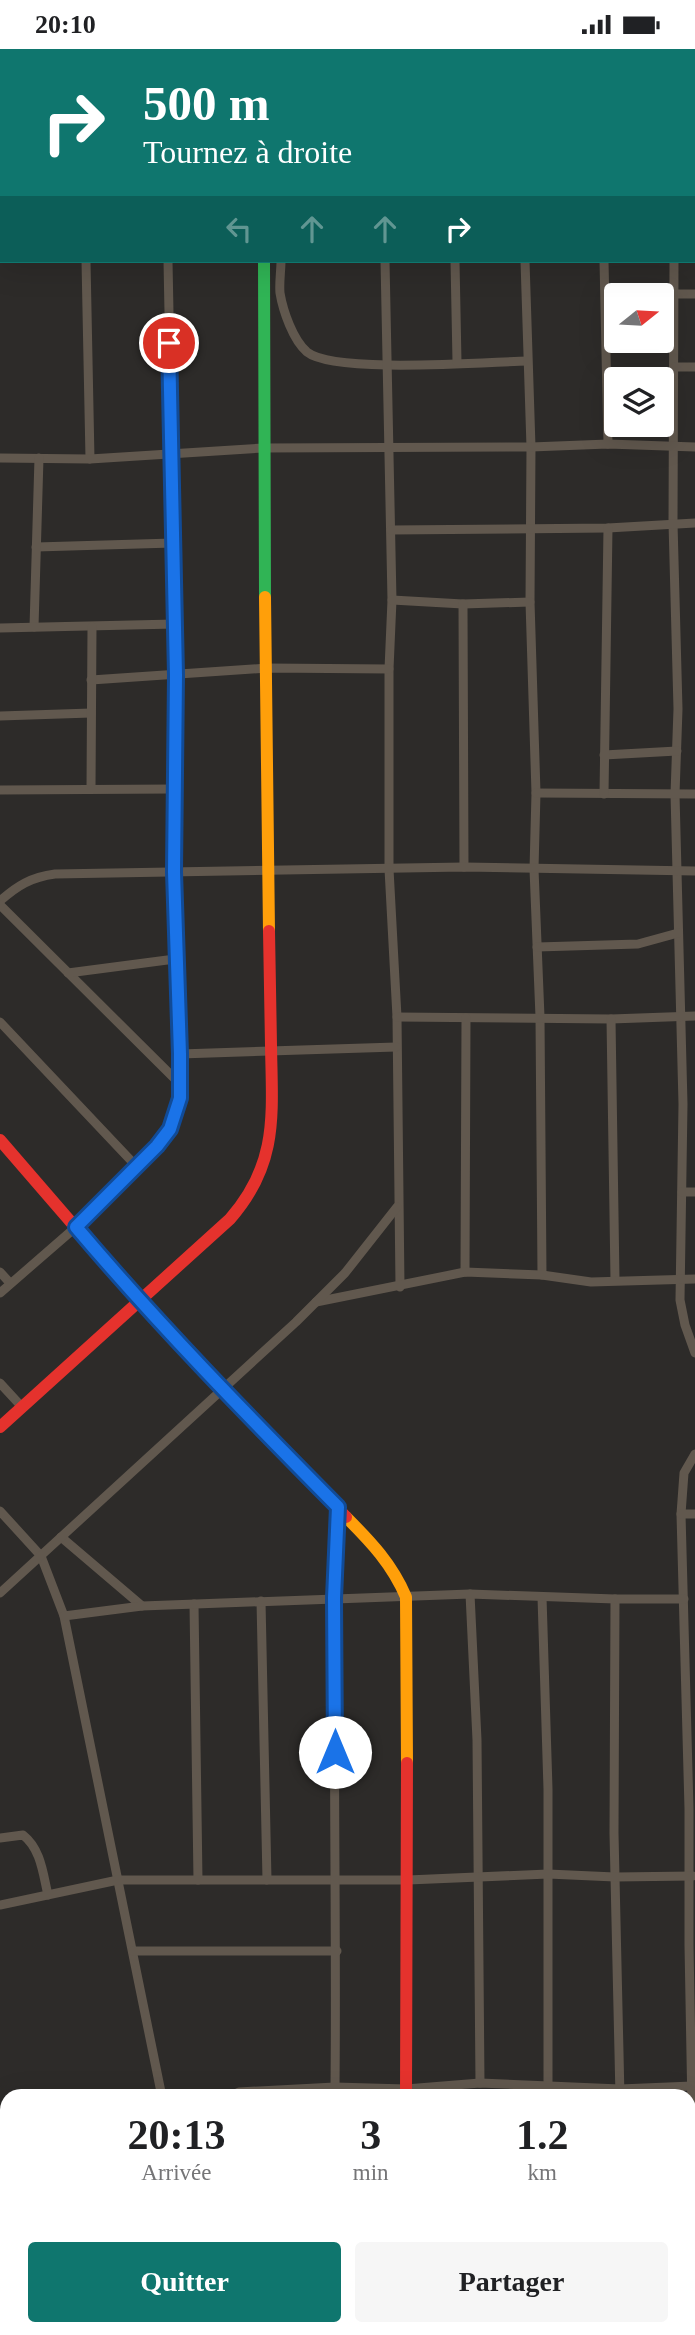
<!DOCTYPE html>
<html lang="fr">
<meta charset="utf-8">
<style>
:root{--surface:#fff;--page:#f6f6f6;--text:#202124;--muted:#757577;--accent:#0f766e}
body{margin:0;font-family:"Times New Roman",serif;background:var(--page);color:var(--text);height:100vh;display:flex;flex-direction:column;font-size:26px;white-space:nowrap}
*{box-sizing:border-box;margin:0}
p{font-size:23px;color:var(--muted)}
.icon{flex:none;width:38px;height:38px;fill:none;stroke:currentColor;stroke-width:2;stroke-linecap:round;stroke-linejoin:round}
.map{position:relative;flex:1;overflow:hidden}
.side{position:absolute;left:0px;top:2040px;width:696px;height:247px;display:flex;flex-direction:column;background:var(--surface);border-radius:21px 21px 0 0;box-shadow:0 7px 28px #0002}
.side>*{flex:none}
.top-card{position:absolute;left:0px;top:0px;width:696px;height:214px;box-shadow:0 7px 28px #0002;background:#0f766e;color:#fff;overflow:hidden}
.needle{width:46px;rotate:72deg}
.buttons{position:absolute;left:604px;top:234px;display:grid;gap:14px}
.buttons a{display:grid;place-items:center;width:70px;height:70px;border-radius:7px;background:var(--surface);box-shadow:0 7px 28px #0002;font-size:35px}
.pin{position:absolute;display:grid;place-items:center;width:60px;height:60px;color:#fff;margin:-30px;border:4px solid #fff;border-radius:50%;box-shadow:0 2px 7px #0007}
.me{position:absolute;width:77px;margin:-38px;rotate:0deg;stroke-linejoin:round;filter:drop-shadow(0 0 5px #0008)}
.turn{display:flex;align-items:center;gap:24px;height:147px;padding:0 28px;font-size:32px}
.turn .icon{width:91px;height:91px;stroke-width:2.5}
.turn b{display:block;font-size:49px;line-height:60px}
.lanes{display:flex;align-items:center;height:66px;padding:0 28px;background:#0003;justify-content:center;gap:35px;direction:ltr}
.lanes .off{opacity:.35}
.eta{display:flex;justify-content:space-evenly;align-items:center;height:119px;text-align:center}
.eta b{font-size:42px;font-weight:800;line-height:49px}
.button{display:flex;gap:14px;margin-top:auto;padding:14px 28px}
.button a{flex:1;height:80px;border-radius:7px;background:var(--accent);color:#fff;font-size:28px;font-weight:800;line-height:80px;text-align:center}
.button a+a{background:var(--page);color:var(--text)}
.status{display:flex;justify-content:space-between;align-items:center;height:49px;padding:0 35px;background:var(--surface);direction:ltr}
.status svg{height:19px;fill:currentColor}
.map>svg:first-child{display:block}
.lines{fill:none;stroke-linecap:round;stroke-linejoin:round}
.street{stroke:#61584e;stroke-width:9}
.fast{stroke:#30b455;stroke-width:12}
.slow{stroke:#ff9f0a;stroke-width:12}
.jam{stroke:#e5322d;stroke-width:12}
.route-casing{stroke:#114b97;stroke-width:18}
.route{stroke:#1a73e8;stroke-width:12}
</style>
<div class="status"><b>20:10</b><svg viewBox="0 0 49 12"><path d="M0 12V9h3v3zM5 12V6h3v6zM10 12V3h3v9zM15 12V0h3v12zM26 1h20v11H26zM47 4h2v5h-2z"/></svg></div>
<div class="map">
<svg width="695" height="2286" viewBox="0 0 695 2286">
<rect width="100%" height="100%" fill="#2d2b29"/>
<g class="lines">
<g class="street">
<path d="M80 0V2"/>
<path d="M265 0V2"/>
<path d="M282 0V2"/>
<path d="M382 0V2"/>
<path d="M610 0 612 2"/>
<path d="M642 0V2"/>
<path d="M524 2V0"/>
<path d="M0 73H2"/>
<path d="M0 163H2"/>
<path d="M86 212 90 410"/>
<path d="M281 212C281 222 279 234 280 244 283 262 293 291 307 303 334 325 485 313 527 312"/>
<path d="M385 212 392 551 389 620V820L397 968 400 1238"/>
<path d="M455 212 457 313"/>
<path d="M525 212 531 398 530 553 536 744 534 820 540 968 542 1226"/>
<path d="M604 212 608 395"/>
<path d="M674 212 673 474 678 660 675 745 683 1055 680 1251 685 1276 695 1304"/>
<path d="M675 245H695"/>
<path d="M675 318H695"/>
<path d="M0 409 90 410 263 399 531 398 608 395 695 398"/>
<path d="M391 481 608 479 695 474"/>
<path d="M36 498 173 494"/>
<path d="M392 551 463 555 530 553"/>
<path d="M463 555 464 818"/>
<path d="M34 578 39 409"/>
<path d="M0 579 175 575"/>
<path d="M91 631 267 619 389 620"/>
<path d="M0 667 91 664"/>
<path d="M604 706 677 702"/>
<path d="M91 740 92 578"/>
<path d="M0 741 174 740"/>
<path d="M536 744 695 745"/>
<path d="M604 745 608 479"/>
<path d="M0 852C17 837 31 828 55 825L464 818 695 822"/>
<path d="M0 856 180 1035"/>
<path d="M537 898 638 895 678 884"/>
<path d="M68 924 175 910"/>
<path d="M397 968 611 970 695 967"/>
<path d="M611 970 615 1231"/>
<path d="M0 973 138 1119"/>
<path d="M180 1005 396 998"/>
<path d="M682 1143H695"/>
<path d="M0 1223 10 1234"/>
<path d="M465 1223 466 969"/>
<path d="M0 1244 76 1178 138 1119 170 1080 180 1049V1005L174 823 176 626 168 212"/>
<path d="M316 1253 465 1223 542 1226 591 1233 695 1230"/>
<path d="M0 1334 22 1358"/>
<path d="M695 1405 684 1424 681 1465 689 1760V1896L695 2226"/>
<path d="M0 1462 41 1507 64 1567 162 2048"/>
<path d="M681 1465H695"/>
<path d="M61 1488 142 1557"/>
<path d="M0 1544 296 1273 345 1224 397 1158"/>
<path d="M470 1545 477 1691 480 2034"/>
<path d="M542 1548 548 1740V2037"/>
<path d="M615 1550 614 1784 620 2048"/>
<path d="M261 1552 267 1831"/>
<path d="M194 1555 198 1831"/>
<path d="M64 1567 142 1557 470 1545 615 1550H684"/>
<path d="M0 1789 23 1786C41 1800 43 1825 48 1846"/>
<path d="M0 1856 118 1831H408L548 1825 615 1828 693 1827"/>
<path d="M133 1902H337"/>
<path d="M335 2038C337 1845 331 1652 338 1459"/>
<path d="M229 2048 239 2043 335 2038 406 2040 480 2034 620 2040 692 2037"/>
<path d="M211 2280 212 2286"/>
<path d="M357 2286 373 2280"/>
<path d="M412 2286 413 2280"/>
<path d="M623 2286V2280"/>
</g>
<path class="fast" d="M264 212 265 548"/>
<g class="slow">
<path d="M265 548 269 882"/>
<path d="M346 1468C371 1493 392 1515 406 1548L407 1714"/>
</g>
<g class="jam">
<path d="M0 1091 140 1253 346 1468"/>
<path d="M0 1378 230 1170C279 1114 272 1065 271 996 270 958 270 920 269 882"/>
<path d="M406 2048 407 1714"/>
</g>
</g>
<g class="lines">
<g class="route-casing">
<path id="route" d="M169 294 176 626 174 823 180 1005V1049L170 1080 157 1097 76 1178C159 1276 248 1367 338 1458L334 1549 335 1703"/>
</g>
<use href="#route" class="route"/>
</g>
</svg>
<div class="buttons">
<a><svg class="needle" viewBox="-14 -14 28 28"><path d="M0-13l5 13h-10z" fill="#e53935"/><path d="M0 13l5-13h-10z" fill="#757577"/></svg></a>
<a><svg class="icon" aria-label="layers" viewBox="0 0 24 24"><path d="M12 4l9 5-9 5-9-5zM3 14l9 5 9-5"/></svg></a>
</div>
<div class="pin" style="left:169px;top:294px;background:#d93025"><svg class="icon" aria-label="arrive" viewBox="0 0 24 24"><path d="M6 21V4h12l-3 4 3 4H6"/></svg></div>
<svg class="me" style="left:335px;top:1703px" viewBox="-20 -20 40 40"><circle r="19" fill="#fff"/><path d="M0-13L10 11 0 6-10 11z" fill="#1a73e8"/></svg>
<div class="top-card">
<div class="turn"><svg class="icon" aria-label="right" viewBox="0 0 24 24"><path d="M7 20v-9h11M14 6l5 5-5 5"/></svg><div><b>500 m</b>Tournez à droite</div></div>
<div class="lanes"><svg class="icon off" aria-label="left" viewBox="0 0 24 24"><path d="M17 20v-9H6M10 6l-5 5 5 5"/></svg><svg class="icon off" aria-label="ahead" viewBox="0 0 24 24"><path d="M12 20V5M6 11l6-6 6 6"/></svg><svg class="icon off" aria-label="ahead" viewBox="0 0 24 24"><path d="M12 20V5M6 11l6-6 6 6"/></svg><svg class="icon" aria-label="right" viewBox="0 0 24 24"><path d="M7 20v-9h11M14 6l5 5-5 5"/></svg></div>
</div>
<section class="side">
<div class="eta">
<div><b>20:13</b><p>Arrivée</p></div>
<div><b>3</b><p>min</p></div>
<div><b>1.2</b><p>km</p></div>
</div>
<div class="button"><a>Quitter</a><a>Partager</a></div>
</section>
</div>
